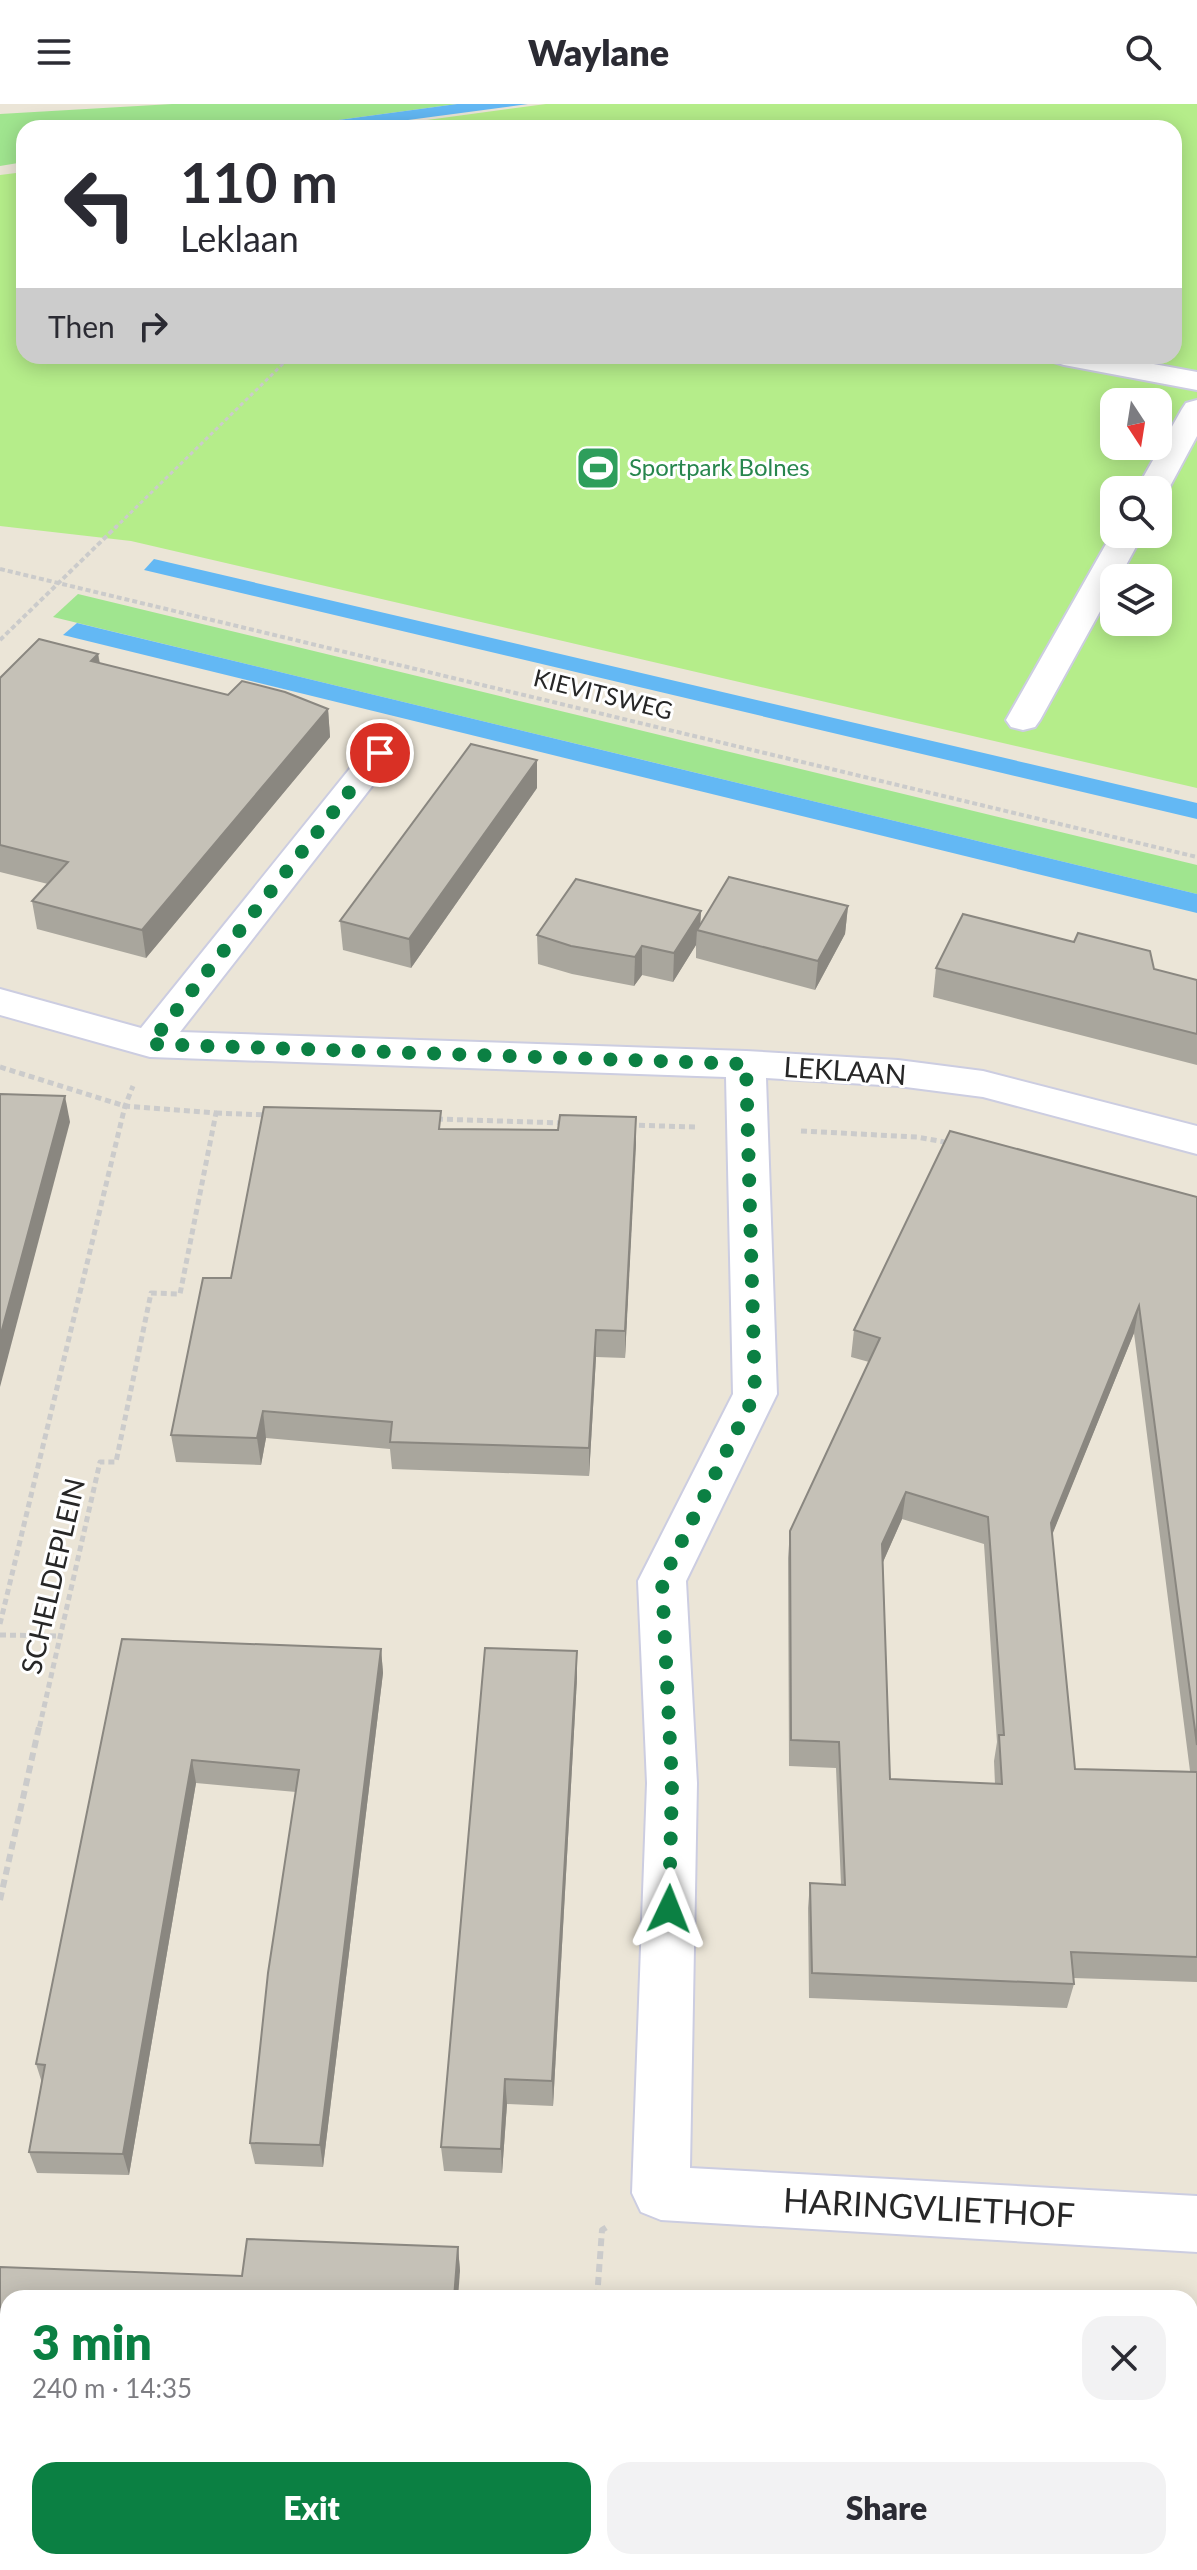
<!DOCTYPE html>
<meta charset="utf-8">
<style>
:root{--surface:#fff;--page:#f2f2f3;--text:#2b2b33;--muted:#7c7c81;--accent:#0b8043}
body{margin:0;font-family:Lato,sans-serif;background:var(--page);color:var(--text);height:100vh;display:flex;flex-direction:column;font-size:30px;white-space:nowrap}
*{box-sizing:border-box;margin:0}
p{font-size:26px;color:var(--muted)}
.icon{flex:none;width:44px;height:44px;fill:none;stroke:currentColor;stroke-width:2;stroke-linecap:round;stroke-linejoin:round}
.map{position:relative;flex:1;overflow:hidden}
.details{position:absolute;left:0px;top:2186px;width:1198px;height:280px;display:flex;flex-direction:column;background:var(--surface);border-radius:24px 24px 0 0;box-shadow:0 4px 20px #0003}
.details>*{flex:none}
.hud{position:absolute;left:16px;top:16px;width:1166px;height:244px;border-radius:24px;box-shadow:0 4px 20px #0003;background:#fff;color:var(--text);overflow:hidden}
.needle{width:52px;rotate:168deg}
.buttons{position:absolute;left:1100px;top:284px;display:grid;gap:16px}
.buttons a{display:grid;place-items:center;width:72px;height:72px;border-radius:16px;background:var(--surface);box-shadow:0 4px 20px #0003;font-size:40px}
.pin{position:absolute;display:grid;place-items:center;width:68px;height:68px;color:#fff;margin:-34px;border:4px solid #fff;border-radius:50%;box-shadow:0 2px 8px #0007}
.me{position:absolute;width:88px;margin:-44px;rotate:2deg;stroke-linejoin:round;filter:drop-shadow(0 0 6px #0008)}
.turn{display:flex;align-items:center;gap:28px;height:168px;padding:0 32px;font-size:36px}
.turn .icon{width:104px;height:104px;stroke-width:2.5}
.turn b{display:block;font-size:56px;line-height:68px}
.then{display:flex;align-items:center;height:76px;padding:0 32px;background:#0003;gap:16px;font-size:30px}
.round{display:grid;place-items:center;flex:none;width:84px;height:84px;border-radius:24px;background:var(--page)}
.headline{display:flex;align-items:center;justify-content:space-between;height:136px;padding:0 32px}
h1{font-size:48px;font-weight:800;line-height:60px;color:var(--accent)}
.button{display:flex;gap:16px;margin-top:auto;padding:16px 32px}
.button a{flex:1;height:92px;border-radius:24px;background:var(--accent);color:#fff;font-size:32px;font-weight:800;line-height:92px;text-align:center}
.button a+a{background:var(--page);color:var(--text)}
header{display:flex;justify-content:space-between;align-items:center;height:104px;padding:0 32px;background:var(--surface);font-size:36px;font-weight:800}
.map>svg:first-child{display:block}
.green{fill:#a0e58f}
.pitch{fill:#b5ed8a;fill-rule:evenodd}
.water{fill:#63b8f4}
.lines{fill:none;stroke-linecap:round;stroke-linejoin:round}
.minor-casing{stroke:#cccde1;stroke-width:4}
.path-far3{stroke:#cbcbcb;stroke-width:3;stroke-dasharray:4 3;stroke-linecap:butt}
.path-far2{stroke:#cbcbcb;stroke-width:4;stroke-dasharray:5 3;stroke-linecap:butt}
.path-far1{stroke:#cbcbcb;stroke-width:5;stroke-dasharray:6 4;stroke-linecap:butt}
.path{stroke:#cbcbcb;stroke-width:6;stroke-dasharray:8 5;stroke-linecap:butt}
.minor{fill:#fff;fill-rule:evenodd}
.wall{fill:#a9a69d;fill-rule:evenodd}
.shaded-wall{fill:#8a8780}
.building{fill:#c5c1b7;stroke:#8a8780;stroke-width:2;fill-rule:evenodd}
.route{stroke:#0b8043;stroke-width:14;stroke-dasharray:0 25.2}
.labels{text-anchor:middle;stroke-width:6;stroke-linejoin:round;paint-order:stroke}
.far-leisure-label{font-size:24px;fill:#27864d;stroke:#fff;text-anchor:start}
.far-street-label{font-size:24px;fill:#272727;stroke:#fff}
.street-label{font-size:28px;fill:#272727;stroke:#fff}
.near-street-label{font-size:34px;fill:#272727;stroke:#fff}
</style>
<header><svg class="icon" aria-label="menu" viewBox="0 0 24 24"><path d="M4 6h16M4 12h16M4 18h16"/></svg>Waylane<svg class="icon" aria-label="search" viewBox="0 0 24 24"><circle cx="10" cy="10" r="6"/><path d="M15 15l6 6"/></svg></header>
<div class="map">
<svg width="1197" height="2466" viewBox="0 0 1197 2466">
<rect width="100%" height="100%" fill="#ebe5d7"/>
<g class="green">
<path d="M172 0H457L279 24H24V58L0 62V10Z"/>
<path d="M78 490 1197 761V790L53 513Z"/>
<path d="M0 2398H8V2458H562L561 2466H0Z"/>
</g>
<path class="pitch" d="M546 0H1197V684L131 437 0 422V71L24 68V252H1174V24H368ZM1114 298H1158V342H1114ZM1114 386H1158V430H1114ZM1114 474H1158V518H1114Z"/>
<g class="water">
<path d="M457 0H528L348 24H279Z"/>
<path d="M154 455 1197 699V715L144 466Z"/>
<path d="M77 519 1197 790V809L63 531Z"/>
</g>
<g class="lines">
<g class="minor-casing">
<g id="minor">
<path d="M1050 252H1110L1197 268V286L1064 261 1054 258Z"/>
<path d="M1197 296V332L1168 386 1158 394V386H1136L1182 305 1186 299Z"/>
<path d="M1114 426V430H1143L1119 474H1114V482L1040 616 1035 623 1023 626 1011 623 1006 616Z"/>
<path d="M380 638 392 642 398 649 180 928 746 947 898 956 983 967 1197 1022V1050L983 993 898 982 766 974 777 1290 686 1477 697 1679 690 2064 1197 2092V2148L661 2116 641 2108 632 2089 647 1679 638 1477 733 1290 726 973 150 953 0 911V885L141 924 368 642Z"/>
</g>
</g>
<path class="path-far3" d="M115 424 291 252"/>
<g class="path-far2">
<path d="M0 465 1197 753"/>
<path d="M0 536 117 422"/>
</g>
<g class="path-far1">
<path d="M0 963 125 1002 216 1009 180 1190 151 1189 116 1358H100L39 1625"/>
<path d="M216 1009 267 1011"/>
<path d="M437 1015 563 1019"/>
<path d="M629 1021 695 1023"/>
<path d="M801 1027 917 1033 950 1039"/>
<path d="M0 1520 125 1002 133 982"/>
<path d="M0 1531 59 1532"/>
</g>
<g class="path">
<path d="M0 1796 39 1623"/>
<path d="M597 2194 602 2126 610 2121"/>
<path d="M0 2371H8"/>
<path d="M579 2466 580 2458"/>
</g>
<use href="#minor" class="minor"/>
</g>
<g class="wall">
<path d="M98 550 100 559 228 591 328 605 330 633 146 854 37 825 32 797 48 780 0 768V574Z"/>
<path d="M537 684 411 864 343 846 340 817Z"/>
<path d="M848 802 845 830 815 886 696 854V841L673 878 642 871 634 882 572 870 538 860 537 831 701 807 700 820Z"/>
<path d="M936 864 1197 876V961L933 893Z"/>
<path d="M636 1013 625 1254 596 1253 589 1372 392 1365 390 1345 266 1334 261 1361 176 1358 171 1331 231 1174 442 1025 558 1026Z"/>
<path d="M1197 1093V1878L1073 1874 1074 1880 1067 1904 809 1894 808 1804 810 1779 841 1780 836 1664 789 1662 788 1454 790 1427 869 1258 851 1253 854 1226ZM1134 1229 1190 1667 1075 1665 1052 1430ZM902 1415 984 1440 997 1638 994 1657 995 1680 890 1675 883 1458Z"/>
<path d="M122 1535 381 1545 383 1569 323 2063 255 2060 250 2039 296 1688 196 1679 129 2071 37 2069 29 2048 42 1979 36 1960Z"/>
<path d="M577 1574 553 2002 507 2000 502 2069 444 2067 441 2043Z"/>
<path d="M458 2143 460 2167 8 2194V2295L0 2294V2163L242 2172Z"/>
<rect x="1190" y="2217" width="7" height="135"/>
</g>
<g class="shaded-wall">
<path d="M98 550 102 577 91 557Z"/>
<path d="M328 605 330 633 146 854 142 826Z"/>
<path d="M537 656V684L411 864 409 835Z"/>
<path d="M848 802 845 830 815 886 818 857Z"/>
<path d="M701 807 700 826H697L696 841 673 878 674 849Z"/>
<path d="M642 842V871L634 882 635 853Z"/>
<path d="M65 992 70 1018 0 1283V1233Z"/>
<path d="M636 1013V1041L625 1254V1227Z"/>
<path d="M1139 1202 1134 1229 1046 1446 1051 1419Z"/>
<path d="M596 1226V1253L589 1372V1344Z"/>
<path d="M263 1307 266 1334 261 1361 257 1334Z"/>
<path d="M906 1388 902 1415 879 1467 882 1440Z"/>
<path d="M381 1545 383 1569 323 2063 320 2041Z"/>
<path d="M577 1547V1574L553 2002 552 1977Z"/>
<path d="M192 1656 196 1679 129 2071 123 2050Z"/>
<path d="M505 1975 507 2000 502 2069 501 2045Z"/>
<path d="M458 2143 460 2167 458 2194H454Z"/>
</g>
<g class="building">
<path d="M39 535 98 550 91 557 228 591 242 577 285 588 328 605 142 826 32 797 68 758 0 741V574Z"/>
<path d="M471 640 537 656 409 835 340 817Z"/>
<path d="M729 773 848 802 818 857 697 826Z"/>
<path d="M576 775 701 807 674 849 642 842 635 853 571 842 537 831Z"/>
<path d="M963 810 1074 838 1078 829 1150 847 1154 865 1197 876V930L936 864Z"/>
<path d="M0 990 65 992 0 1233Z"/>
<path d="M264 1003 441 1007 439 1025 558 1026 560 1011 636 1013 625 1227 596 1226 589 1344 390 1338 392 1318 263 1307 257 1334 171 1331 203 1174H231Z"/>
<path d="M950 1027 1197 1093V1641L1139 1202 1051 1419 1075 1665 1197 1668V1853L1071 1848 1074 1880 812 1869 810 1779 845 1781 839 1638 791 1636 790 1427 880 1234 854 1226ZM906 1388 988 1413 1004 1631H999L1002 1680 890 1675 882 1440Z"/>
<path d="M122 1535 381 1545 320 2041 250 2039 268 1869 299 1666 192 1656 123 2050 29 2048 45 1961 36 1960Z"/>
<path d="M485 1544 577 1547 552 1977 505 1975 501 2045 441 2043Z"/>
<path d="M247 2135 458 2143 454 2194H8V2272H0V2163L242 2172Z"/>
<path d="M1190 2217H1197V2330L1190 2329Z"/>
<rect x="631" y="2458" width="123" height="8"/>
<path d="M1016 2462 1113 2466H1016Z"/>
</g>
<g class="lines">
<path class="route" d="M380 649 150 940 746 960 755 1290 662 1477 672 1679 669 1805"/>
</g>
<defs>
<g id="stadium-square" transform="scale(2.3)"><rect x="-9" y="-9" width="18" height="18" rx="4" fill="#2e9e5b" stroke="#fff"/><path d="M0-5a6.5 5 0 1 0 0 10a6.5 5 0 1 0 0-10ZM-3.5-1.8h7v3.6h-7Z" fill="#fff"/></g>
</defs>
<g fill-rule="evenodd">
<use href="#stadium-square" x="598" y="364"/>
</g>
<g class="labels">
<g class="far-leisure-label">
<text x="629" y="372">Sportpark Bolnes</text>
</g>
<g class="far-street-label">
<text transform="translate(603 591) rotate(14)" y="8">KIEVITSWEG</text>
</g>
<g class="street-label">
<text transform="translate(845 967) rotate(4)" y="10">LEKLAAN</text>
<text transform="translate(53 1472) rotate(-77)" y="10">SCHELDEPLEIN</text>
</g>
<g class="near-street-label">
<text transform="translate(929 2104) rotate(3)" y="12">HARINGVLIETHOF</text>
</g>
</g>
</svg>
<div class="buttons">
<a><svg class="needle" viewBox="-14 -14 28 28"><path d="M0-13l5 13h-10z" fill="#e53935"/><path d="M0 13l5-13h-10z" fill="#7c7c81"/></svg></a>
<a><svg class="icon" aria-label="search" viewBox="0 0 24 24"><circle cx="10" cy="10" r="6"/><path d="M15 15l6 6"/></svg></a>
<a><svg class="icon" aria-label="layers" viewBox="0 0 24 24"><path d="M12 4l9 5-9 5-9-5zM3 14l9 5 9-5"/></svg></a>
</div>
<div class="pin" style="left:380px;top:649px;background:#d93025"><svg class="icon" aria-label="arrive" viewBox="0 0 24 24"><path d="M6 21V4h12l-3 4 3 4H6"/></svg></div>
<svg class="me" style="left:669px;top:1805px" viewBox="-20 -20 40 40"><path d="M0-17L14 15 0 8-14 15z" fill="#0b8043" stroke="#fff" stroke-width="4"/></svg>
<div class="hud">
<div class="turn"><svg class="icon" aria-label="left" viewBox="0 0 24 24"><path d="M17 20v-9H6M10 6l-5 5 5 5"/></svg><div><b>110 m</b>Leklaan</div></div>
<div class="then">Then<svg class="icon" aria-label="right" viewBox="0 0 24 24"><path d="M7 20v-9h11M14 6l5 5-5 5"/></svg></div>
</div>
<section class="details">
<div class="headline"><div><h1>3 min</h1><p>240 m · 14:35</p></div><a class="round"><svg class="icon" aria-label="close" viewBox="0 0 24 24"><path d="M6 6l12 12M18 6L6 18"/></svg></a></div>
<div class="button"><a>Exit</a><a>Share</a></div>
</section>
</div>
